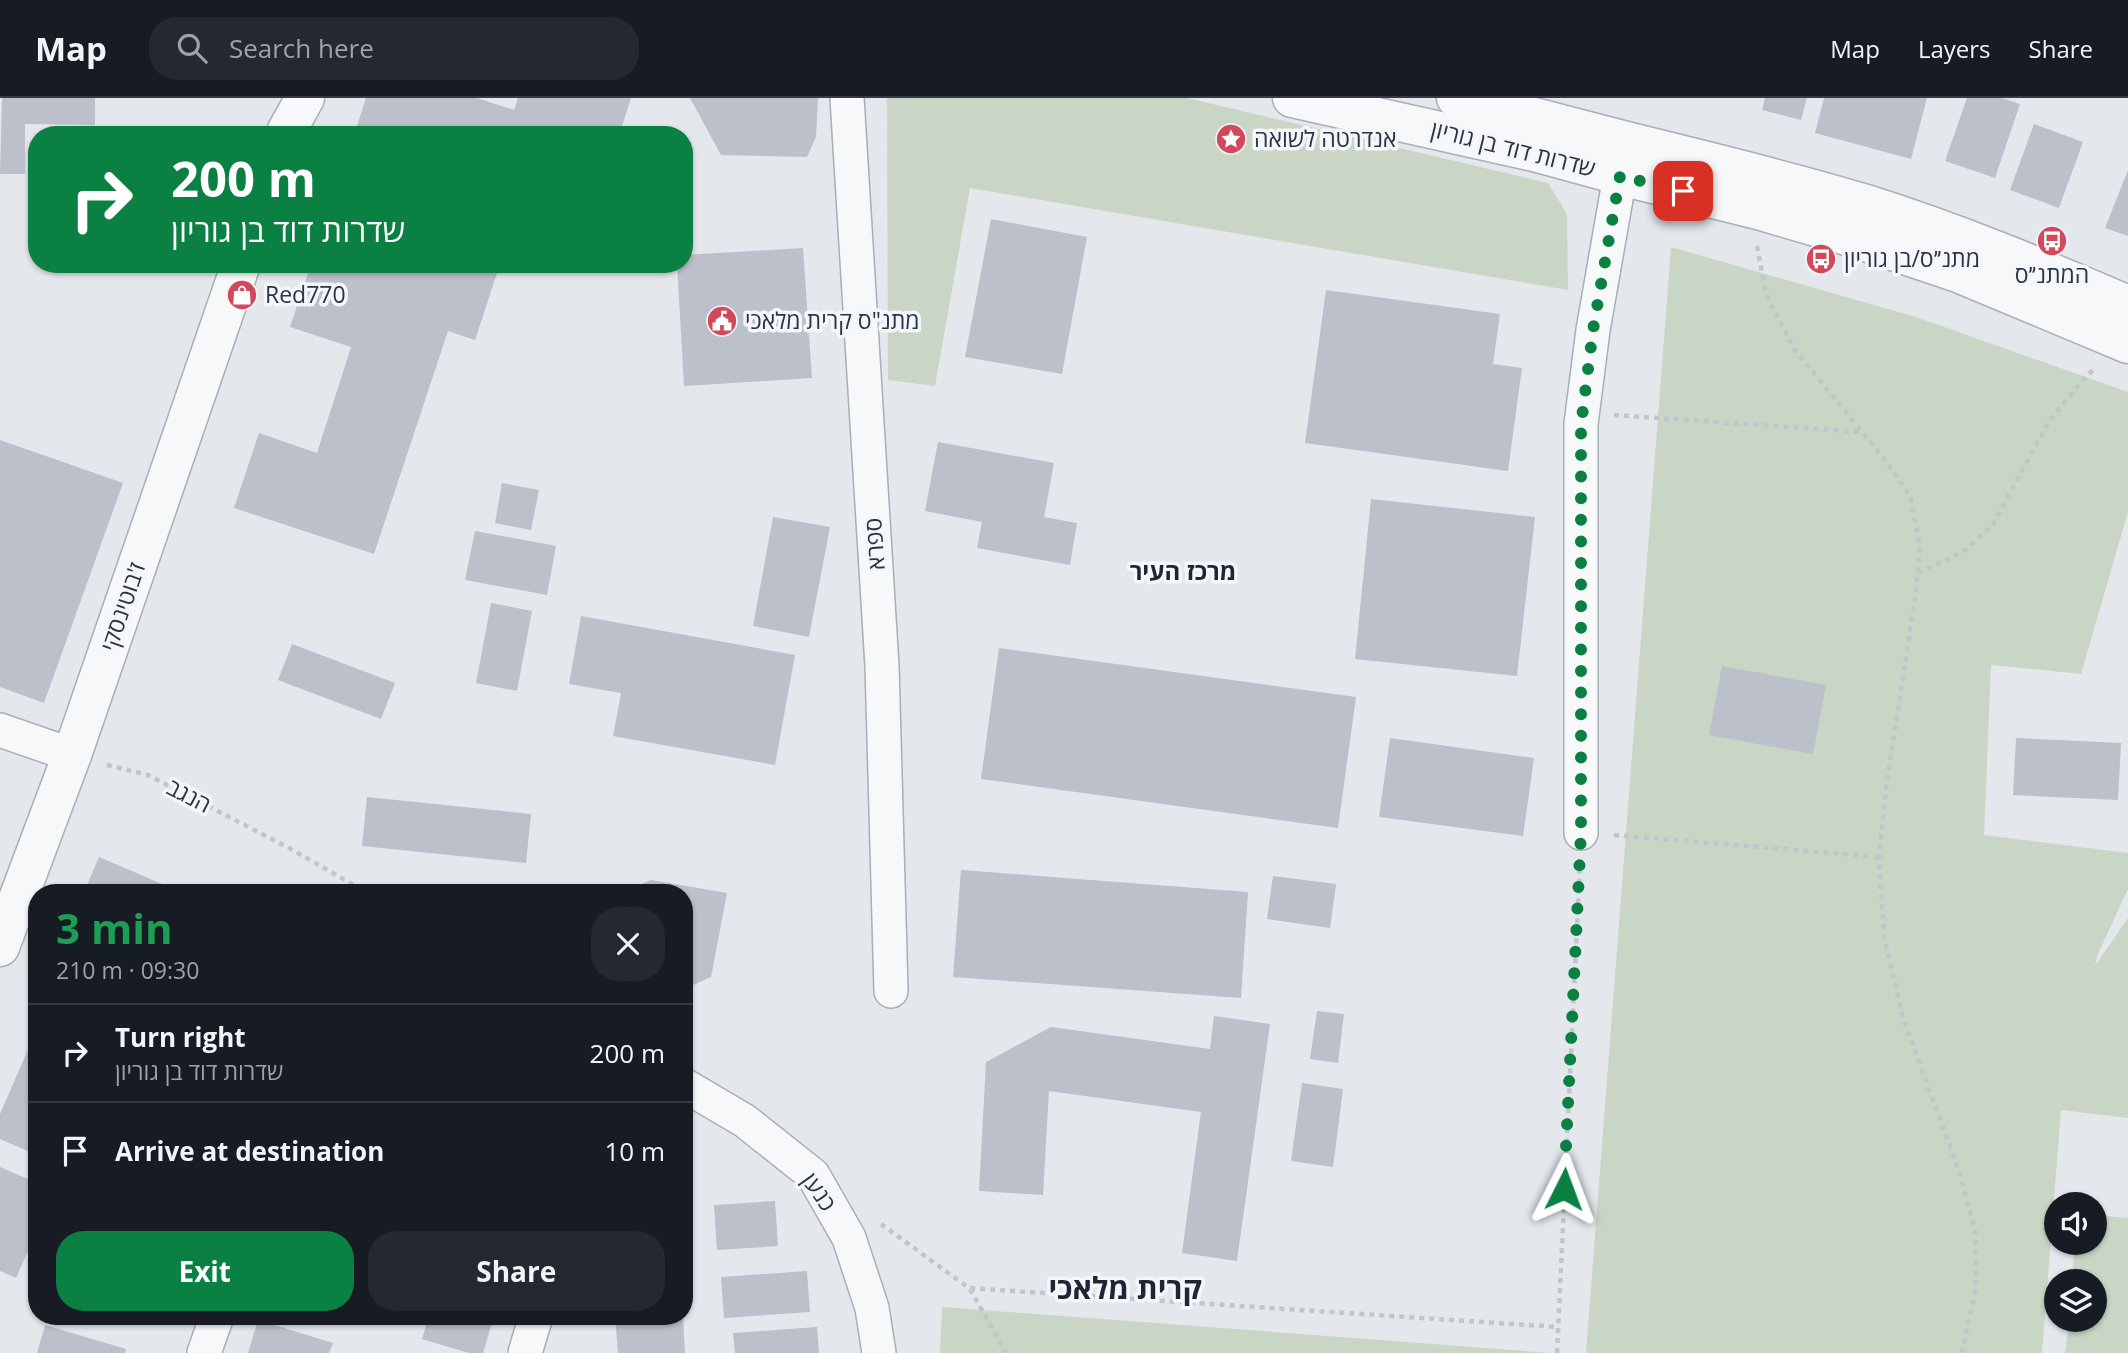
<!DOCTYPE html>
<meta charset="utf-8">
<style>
:root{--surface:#171b24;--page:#242831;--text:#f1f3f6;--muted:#9ea1a6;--line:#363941;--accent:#0b8043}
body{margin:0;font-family:"Open Sans",Heebo,sans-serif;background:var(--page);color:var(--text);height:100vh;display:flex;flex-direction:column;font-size:26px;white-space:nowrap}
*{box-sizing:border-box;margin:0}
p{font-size:23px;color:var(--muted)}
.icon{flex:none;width:38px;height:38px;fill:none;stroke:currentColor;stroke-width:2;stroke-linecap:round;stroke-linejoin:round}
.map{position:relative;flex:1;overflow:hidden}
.panel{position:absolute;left:28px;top:786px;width:665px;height:441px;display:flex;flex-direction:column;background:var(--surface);border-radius:28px;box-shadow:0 2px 5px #0004}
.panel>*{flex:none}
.guide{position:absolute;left:28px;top:28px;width:665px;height:147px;border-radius:28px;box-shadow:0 2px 5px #0004;background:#0b8043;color:#fff;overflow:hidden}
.controls{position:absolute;left:2044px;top:1094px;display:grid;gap:14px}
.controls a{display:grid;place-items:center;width:63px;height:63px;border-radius:50%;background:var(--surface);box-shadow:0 2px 5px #0004;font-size:35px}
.pin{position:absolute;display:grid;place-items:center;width:60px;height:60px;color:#fff;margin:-30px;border-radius:14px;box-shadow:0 4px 10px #0006}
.me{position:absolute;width:77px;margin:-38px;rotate:3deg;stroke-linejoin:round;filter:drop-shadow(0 0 5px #0008)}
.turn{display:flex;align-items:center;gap:24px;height:147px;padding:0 28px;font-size:32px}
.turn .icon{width:91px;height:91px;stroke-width:2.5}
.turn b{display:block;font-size:49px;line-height:60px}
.round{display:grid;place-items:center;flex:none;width:74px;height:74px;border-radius:28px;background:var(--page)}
.overview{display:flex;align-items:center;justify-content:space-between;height:119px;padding:0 28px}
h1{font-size:42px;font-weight:700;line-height:52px;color:#1e9e55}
.primary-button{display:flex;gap:14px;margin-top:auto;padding:14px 28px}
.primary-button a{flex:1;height:80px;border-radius:28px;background:var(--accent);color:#fff;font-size:28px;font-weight:700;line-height:80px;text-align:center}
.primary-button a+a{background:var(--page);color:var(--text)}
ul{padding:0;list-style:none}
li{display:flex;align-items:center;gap:21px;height:98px;padding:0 28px;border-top:2px solid var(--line)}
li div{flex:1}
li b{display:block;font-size:26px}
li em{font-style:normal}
header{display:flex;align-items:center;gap:42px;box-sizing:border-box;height:98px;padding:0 35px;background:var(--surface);border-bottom:2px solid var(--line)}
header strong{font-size:33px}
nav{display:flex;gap:38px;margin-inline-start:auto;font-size:24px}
.search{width:490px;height:63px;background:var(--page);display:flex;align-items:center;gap:18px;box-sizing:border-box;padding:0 24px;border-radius:28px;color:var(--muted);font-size:26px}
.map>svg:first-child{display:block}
.green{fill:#c9d6c5}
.building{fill:#bbc0ca}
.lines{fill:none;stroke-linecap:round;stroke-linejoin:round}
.minor-casing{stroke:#a9aeb7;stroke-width:36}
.tertiary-casing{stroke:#a9aeb7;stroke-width:41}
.path{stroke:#c2c5cb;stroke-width:4.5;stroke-dasharray:5 5;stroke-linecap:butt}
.minor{stroke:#f7f8fa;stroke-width:33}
.tertiary{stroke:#f7f8fa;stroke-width:38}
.route{stroke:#0b8043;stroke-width:12;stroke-dasharray:0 21.6}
.labels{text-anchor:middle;stroke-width:7;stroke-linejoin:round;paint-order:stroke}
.poi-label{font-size:23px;fill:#2b3445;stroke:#f4f6f9;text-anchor:start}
.street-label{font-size:23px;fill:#2b3445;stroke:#f4f6f9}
.neighbourhood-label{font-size:24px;font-weight:bold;fill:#1d2536;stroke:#f4f6f9}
.district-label{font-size:30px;font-weight:bold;fill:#1d2536;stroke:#f4f6f9}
</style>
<header>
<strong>Map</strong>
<div class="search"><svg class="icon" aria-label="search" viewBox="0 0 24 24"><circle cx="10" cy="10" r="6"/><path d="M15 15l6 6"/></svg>Search here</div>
<nav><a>Map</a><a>Layers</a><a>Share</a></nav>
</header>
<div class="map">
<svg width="2128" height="1255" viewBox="0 0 2128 1255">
<rect width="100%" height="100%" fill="#e4e7ec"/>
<g class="green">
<path d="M887 0H1187L1548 85 1567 116 1568 192 970 90 935 288 888 282Z"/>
<path d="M1671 149 1916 219 2128 294V414L2081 576 1991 567 1984 737 2128 755V791L2097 858 2095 868 2128 820V1020L2061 1012 2042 1255H1586Z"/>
<path d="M2095 1117 2128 1120V1255H2065L2069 1222H2095V1183H2072L2075 1145 2095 1144Z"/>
<path d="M942 1209H943L1552 1255H940Z"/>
</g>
<g class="building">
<path d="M2 0H95V27L25 26V76H0Z"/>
<path d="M366 0H477L514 12 518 0H631L619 37H354Z"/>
<path d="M690 0H818L816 39 807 59 721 57Z"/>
<path d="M1765 0H1807L1801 22 1762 12Z"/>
<path d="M1824 0H1927L1911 61 1815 35Z"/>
<path d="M1967 0H2002L2020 6 1995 80 1945 63Z"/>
<path d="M2034 26 2083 44 2059 110 2010 92Z"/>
<path d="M2128 72V138L2105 130Z"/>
<path d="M991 121 1087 139 1062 276 965 259Z"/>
<path d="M803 150 812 280 684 288 677 166H684V157Z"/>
<path d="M311 166H500L475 242 448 233 374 456 234 410 259 335 317 355 351 249 290 229Z"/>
<path d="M1326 192 1500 216 1493 266 1522 270 1508 373 1305 345Z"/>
<path d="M0 342 123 385 44 605 0 589Z"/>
<path d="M938 344 1054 365 1044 419 1077 425 1070 467 977 450 982 424 925 413Z"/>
<path d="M502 385 539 392 531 432 495 425Z"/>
<path d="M1371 401 1535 419 1517 578 1355 561Z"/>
<path d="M773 419 830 429 809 539 753 528Z"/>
<path d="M475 433 556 448 547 497 465 482Z"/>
<path d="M491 505 532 513 517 593 476 585Z"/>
<path d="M581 518 795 557 775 667 613 638 621 595 569 586Z"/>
<path d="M292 546 395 585 381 621 278 582Z"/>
<path d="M999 550 1356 599 1338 730 981 681Z"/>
<path d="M1722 568 1826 587 1813 656 1709 637Z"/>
<path d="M1390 640 1534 660 1523 738 1379 719Z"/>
<path d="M2016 640 2121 645 2118 702 2013 697Z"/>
<path d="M367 699 531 716 526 765 362 748Z"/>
<path d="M99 759 174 791 173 794H84Z"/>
<path d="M961 772 1248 794 1241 900 953 879Z"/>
<path d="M1273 778 1336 786 1330 830 1267 821Z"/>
<path d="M651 782 727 795 711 879 684 891V794H622Z"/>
<path d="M37 894V920L27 916Z"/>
<path d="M1317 913 1344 916 1338 965 1310 961Z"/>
<path d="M1214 918 1270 926 1237 1163 1182 1155 1201 1014 1049 993 1043 1097 979 1093 986 964 1051 929 1210 951Z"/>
<path d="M31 945 37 947V1057L0 1041V1016Z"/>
<path d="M1302 985 1343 991 1333 1069 1291 1063Z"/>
<path d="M0 1069 37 1085V1133L16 1180 0 1173Z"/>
<path d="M775 1103 778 1148 717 1152 714 1107Z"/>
<path d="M807 1173 810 1214 724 1220 721 1179Z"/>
<path d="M429 1218H494L483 1255H469L422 1241Z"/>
<path d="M615 1218H683L685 1255H618Z"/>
<path d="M258 1222 333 1245 329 1255H248Z"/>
<path d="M45 1227 126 1251 125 1255H37Z"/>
<path d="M817 1229 819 1255H735L733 1235Z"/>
</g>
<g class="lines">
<g class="minor-casing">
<g id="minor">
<path d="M847 0 882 568 891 893"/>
<path d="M0 632 72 657"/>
<path d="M1581 735V326L1593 232 1620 78 1623 51"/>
<path d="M684 987 745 1023 813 1077 849 1140 872 1210 879 1255"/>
<path d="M204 1255 217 1218"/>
<path d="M525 1255 536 1218"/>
</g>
</g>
<g class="tertiary-casing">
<g id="tertiary">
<path d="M1292 0 1534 54 1633 81 1758 112 1857 141 1958 175 2128 246"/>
<path d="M1456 0C1519 14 1582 32 1646 48 1720 66 1793 84 1866 106 1955 134 2042 170 2128 207"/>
<path d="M286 34 305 0"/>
<path d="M0 849 72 657 241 166"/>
</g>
</g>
<g class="path">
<path d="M1757 148 1766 196 1794 251 1886 363 1910 398 1920 449 1914 508 1887 683 1879 759 1884 838 1903 920 1960 1076 1975 1133 1976 1189 1962 1255"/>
<path d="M1614 317 1861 334"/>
<path d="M1918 475 1963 454 1992 428 2049 323 2087 277 2095 271"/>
<path d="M107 667 148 677 289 750 366 794"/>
<path d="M1614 737 1879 759"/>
<path d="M881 1126 969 1190 1558 1229"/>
<path d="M970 1191 1006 1255"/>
<path d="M1557 1255 1580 766"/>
</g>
<use href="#minor" class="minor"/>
<use href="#tertiary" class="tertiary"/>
</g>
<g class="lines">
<path class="route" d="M1564 1091 1581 735V327L1593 232 1620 78 1683 93"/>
</g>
<defs>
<g id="sight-disc" transform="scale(1.575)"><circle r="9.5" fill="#d1495b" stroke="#f4f6f9"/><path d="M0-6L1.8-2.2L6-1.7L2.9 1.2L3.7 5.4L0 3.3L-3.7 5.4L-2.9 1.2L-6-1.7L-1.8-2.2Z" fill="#fff"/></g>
<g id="bus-disc" transform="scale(1.575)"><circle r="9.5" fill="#d1495b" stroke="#f4f6f9"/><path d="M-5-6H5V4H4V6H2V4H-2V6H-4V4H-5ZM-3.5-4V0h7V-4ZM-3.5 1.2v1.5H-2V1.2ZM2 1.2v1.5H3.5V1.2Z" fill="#fff"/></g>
<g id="shop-disc" transform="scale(1.575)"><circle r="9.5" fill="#d1495b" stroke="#f4f6f9"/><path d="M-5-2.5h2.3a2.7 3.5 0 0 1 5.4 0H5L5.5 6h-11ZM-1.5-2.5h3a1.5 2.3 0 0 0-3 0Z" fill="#fff"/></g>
<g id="civic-disc" transform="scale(1.575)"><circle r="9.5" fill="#d1495b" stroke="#f4f6f9"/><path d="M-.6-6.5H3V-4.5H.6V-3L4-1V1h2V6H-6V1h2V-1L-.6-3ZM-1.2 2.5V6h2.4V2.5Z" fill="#fff"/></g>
</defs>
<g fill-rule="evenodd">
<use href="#sight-disc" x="1231" y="41"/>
<use href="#bus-disc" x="2052" y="143"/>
<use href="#bus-disc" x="1821" y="161"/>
<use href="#shop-disc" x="242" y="197"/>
<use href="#civic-disc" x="722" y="223"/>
</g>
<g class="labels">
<g class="poi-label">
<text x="1254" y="49">אנדרטה לשואה</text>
<text x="1844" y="169">מתנ״ס/בן גוריון</text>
<text x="2052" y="185" text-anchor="middle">המתנ״ס</text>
<text x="265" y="205">Red770</text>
<text x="745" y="231">מתנ"ס קרית מלאכי</text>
</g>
<g class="street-label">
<text transform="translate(1513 51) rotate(14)" y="8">שדרות דוד בן גוריון</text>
<text transform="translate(875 446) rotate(-94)" y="8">ספרא</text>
<text transform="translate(123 509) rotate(-71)" y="8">ז'בוטינסקי</text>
<text transform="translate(189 698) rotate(27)" y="8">הנגב</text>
<text transform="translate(819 1094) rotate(55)" y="8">כנען</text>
</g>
<g class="neighbourhood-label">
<text x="1183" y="482">מרכז העיר</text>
</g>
<g class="district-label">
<text x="1125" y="1201">קרית מלאכי</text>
</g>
</g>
</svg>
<div class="controls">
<a><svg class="icon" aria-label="sound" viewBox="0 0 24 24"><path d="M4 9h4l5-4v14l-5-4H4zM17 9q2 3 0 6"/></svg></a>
<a><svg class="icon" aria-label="layers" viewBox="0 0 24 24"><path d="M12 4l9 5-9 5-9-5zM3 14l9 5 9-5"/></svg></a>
</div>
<div class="pin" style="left:1683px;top:93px;background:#d93025"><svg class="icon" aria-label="arrive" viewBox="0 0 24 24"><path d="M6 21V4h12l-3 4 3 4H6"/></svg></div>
<svg class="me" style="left:1564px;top:1091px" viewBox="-20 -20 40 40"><path d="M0-17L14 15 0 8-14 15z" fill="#0b8043" stroke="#fff" stroke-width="4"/></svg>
<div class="guide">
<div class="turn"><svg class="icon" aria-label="right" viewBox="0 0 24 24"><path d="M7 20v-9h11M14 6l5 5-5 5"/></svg><div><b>200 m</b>שדרות דוד בן גוריון</div></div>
</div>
<section class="panel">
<div class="overview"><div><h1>3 min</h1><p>210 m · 09:30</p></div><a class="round"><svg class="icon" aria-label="close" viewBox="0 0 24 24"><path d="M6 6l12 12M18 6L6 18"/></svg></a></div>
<ul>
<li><svg class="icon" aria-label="right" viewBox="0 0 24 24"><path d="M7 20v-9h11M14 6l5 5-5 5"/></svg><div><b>Turn right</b><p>שדרות דוד בן גוריון</p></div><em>200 m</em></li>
<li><svg class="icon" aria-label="arrive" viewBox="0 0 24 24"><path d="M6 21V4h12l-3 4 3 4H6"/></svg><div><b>Arrive at destination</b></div><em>10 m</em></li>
</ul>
<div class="primary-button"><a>Exit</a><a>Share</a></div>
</section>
</div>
